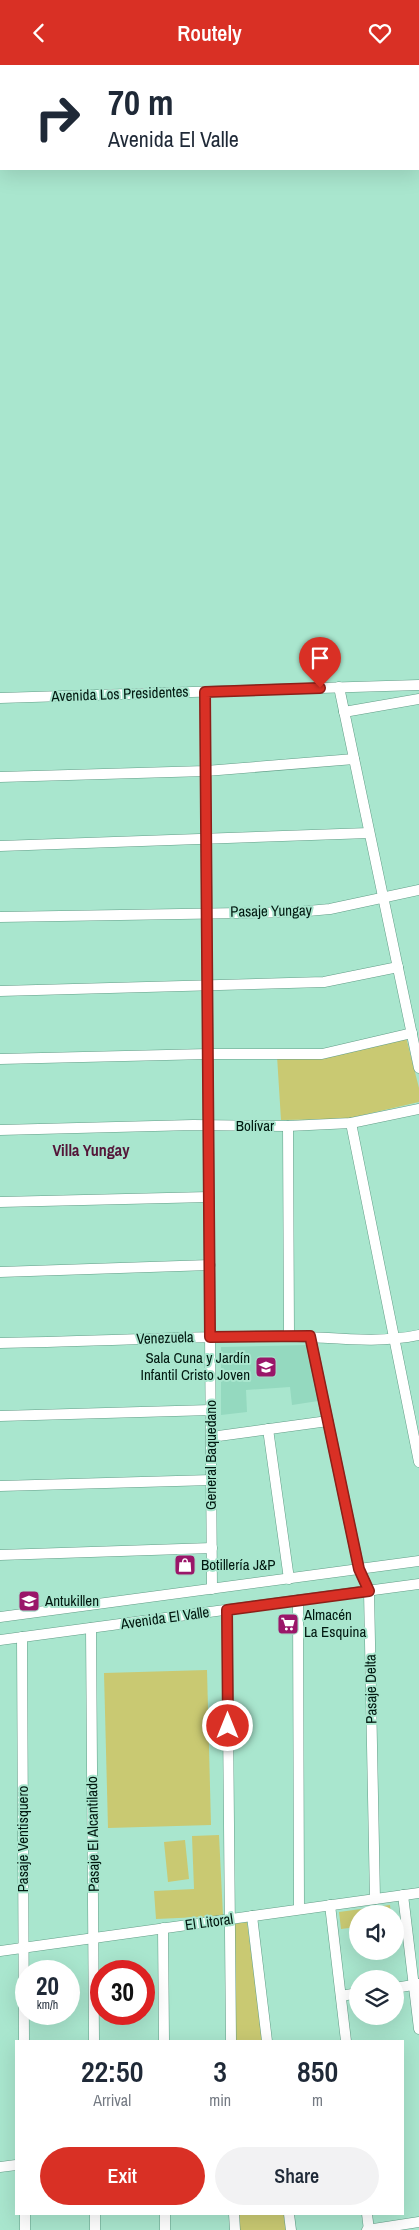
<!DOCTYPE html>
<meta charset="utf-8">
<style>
:root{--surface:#fff;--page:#f2f2f3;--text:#1f2937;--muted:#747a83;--accent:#d93025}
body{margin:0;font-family:"Archivo Narrow",sans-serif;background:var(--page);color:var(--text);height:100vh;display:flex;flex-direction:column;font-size:19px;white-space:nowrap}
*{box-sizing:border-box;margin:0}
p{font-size:16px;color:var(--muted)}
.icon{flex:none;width:28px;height:28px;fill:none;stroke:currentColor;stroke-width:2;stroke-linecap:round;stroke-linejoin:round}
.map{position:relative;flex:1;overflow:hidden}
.drawer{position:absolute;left:15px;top:1975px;width:389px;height:175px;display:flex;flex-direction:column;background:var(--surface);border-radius:0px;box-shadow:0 5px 20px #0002}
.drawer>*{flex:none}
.top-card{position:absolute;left:0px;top:0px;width:420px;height:105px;box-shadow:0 5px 20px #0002;background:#fff;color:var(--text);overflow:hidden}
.tools{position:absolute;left:349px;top:1840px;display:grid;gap:10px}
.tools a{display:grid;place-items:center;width:55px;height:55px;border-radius:50%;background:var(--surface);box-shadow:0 5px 20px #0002;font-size:25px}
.speed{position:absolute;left:15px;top:1895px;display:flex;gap:10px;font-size:25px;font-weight:700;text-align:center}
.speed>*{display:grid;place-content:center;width:65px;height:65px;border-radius:50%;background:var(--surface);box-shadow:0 5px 20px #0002;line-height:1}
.speed small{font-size:12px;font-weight:400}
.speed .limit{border:8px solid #d22;background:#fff;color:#111}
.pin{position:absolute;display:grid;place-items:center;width:42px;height:42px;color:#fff;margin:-51px -21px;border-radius:50% 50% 50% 0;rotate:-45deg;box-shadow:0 0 5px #0007}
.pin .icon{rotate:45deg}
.me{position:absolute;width:55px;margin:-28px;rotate:0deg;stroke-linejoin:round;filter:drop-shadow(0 0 4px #0008)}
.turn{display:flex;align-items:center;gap:18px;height:105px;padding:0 25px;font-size:22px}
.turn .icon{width:65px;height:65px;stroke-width:2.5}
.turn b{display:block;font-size:35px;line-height:42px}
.eta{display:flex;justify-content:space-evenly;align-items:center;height:85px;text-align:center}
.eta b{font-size:30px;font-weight:600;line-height:35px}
.button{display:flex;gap:10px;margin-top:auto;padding:10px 25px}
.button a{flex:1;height:58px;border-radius:30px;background:var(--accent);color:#fff;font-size:20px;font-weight:600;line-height:58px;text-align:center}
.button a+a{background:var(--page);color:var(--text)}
header{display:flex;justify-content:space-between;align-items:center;height:65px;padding:0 25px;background:var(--accent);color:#fff;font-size:22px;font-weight:600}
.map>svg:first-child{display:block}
.built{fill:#94d9bf}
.green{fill:#c9c972}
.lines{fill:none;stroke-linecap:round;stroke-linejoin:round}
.minor-casing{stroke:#629d87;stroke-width:11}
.minor{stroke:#fff;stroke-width:10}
.route-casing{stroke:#8d1f18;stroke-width:12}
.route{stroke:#d93025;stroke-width:9}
.labels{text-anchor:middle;stroke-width:4;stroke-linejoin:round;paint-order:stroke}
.street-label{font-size:15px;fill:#011810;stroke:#a9e6ce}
.poi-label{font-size:15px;fill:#011810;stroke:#a9e6ce;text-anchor:start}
.neighbourhood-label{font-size:16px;font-weight:bold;fill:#541639;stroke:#a9e6ce}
</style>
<header><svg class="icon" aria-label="back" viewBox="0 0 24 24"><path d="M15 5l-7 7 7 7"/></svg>Routely<svg class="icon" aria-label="heart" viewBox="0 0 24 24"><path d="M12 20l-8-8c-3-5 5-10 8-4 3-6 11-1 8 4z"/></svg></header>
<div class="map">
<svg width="419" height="2165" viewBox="0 0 419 2165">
<rect width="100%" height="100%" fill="#a9e6ce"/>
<path class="built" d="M307 1280 318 1336 292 1340 290 1322 246 1325 247 1347 221 1350V1282Z"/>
<g class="green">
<path d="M406 972 419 1023V1037L346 1054 281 1055 277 991Z"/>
<path d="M207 1605 211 1760 108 1763 104 1608Z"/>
<path d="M219 1770 223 1851 156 1854 154 1826 194 1824 192 1771Z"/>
<path d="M185 1775 189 1814 168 1817 164 1777Z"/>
<path d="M390 1840 391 1849H358L357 1862 341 1864 339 1847Z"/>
<path d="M247 1857 263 1976H235L232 1859Z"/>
<path d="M239 2149H285L287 2165H239Z"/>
</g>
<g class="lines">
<g class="minor-casing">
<g id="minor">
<path d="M35 1V0"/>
<path d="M57 1V0"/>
<path d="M0 3H1"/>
<path d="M0 53 1 54"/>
<path d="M339 622 419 1003"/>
<path d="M205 627 212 1524"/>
<path d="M0 633 419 620"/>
<path d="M344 647 419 634"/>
<path d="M0 712 206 706 354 694"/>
<path d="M0 781 369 768"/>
<path d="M0 852 297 847 330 844 419 825"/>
<path d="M0 926 324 917 398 902"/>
<path d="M0 994 208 989H322L412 968"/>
<path d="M351 1058 419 1397"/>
<path d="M288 1061 289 1271"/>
<path d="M0 1065 193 1060 288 1061 351 1058 419 1044"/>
<path d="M0 1137 209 1132"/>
<path d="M0 1207 210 1200"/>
<path d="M310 1271 359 1504 369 1526 375 1834"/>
<path d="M0 1278C93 1276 186 1272 278 1271 325 1271 373 1280 419 1270"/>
<path d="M0 1351 211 1345"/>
<path d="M268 1364 289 1514"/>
<path d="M211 1372 328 1356"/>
<path d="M0 1421 212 1415"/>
<path d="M0 1490 212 1483"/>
<path d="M298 1535 299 1844"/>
<path d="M227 1545 231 1976"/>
<path d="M0 1552 419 1496"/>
<path d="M91 1563 94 1976"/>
<path d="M22 1572 24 1976"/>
<path d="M0 1575 419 1519"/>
<path d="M403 1830 419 1964"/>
<path d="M330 1840 346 1976"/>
<path d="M252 1851 267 1976"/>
<path d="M163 1863 164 1976"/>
<path d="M0 1886 419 1828"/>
<path d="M395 1923 419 1919"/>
<path d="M341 1931 358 1928"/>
<path d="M0 2102 16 2100"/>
<path d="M25 2149V2165"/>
<path d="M95 2149V2165"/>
<path d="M165 2149V2165"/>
<path d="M234 2149 235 2165"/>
<path d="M289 2149 291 2165"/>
<path d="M367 2149 369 2165"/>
<path d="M367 2165 419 2157"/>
</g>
</g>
<use href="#minor" class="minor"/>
</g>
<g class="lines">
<g class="route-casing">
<path id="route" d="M228 1661 227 1545 369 1526 359 1504 310 1271 210 1272 205 627 320 623"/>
</g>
<use href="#route" class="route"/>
</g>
<defs>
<g id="school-square" transform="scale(1.125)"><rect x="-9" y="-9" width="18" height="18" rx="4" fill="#9a1669" stroke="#a9e6ce"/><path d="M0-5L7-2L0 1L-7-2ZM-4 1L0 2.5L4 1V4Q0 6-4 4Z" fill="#fff"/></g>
<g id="shop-square" transform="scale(1.125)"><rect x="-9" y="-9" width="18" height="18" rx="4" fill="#9a1669" stroke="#a9e6ce"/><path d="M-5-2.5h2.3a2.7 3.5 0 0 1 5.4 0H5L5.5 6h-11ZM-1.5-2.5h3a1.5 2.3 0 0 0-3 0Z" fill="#fff"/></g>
<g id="supermarket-square" transform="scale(1.125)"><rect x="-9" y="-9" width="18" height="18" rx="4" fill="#9a1669" stroke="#a9e6ce"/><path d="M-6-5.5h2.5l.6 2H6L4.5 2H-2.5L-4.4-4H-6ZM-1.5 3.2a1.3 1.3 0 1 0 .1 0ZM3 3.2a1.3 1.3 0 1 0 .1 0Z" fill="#fff"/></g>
</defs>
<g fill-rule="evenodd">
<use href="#school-square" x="266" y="1302"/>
<use href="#shop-square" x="185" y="1500"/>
<use href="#school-square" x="29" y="1536"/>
<use href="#supermarket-square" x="288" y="1559"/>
</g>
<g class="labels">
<g class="street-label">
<text transform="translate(120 629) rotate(-2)" y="5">Avenida Los Presidentes</text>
<text transform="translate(271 846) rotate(-1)" y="5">Pasaje Yungay</text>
<text x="255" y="1066">Bolívar</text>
<text transform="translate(165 1273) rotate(-2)" y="5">Venezuela</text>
<text transform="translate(211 1390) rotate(-90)" y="5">General Baquedano</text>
<text transform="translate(165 1553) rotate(-8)" y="5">Avenida El Valle</text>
<text transform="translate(371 1624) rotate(-91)" y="5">Pasaje Delta</text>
<text transform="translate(93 1769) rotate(-91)" y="5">Pasaje El Alcantilado</text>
<text transform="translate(23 1774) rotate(-90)" y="5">Pasaje Ventisquero</text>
<text transform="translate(209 1857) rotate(-8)" y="5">El Litoral</text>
</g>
<g class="poi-label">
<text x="250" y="1298" text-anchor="end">Sala Cuna y Jardín<tspan x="250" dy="17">Infantil Cristo Joven</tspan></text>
<text x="201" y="1505">Botillería J&amp;P</text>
<text x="45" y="1541">Antukillen</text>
<text x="304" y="1555">Almacén<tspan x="304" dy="17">La Esquina</tspan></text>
</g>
<g class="neighbourhood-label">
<text x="91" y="1091">Villa Yungay</text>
</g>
</g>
</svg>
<div class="tools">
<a><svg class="icon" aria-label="sound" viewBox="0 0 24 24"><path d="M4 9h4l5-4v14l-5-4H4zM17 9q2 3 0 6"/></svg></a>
<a><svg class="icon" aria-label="layers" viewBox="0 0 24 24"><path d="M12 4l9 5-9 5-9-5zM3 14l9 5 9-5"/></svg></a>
</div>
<div class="speed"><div>20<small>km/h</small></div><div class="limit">30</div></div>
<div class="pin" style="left:320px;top:623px;background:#d93025"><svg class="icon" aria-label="arrive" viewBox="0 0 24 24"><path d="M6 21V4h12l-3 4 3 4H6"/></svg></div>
<svg class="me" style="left:228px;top:1661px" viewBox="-20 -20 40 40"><circle r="17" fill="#d93025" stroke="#fff" stroke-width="3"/><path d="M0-11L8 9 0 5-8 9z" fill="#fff"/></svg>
<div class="top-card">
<div class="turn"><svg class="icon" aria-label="right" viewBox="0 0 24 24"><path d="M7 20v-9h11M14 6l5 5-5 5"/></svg><div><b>70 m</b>Avenida El Valle</div></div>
</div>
<section class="drawer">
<div class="eta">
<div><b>22:50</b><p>Arrival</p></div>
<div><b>3</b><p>min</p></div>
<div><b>850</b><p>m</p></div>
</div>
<div class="button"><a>Exit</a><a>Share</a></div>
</section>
</div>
